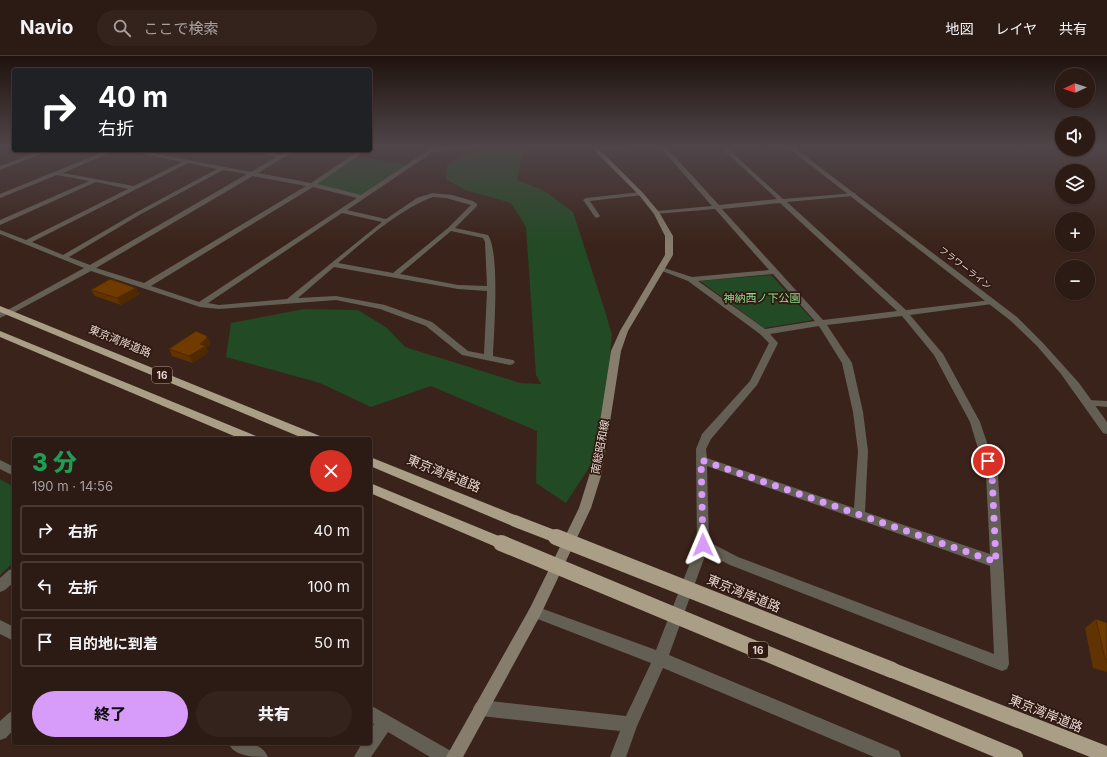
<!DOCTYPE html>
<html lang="ja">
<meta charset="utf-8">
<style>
:root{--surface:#2c1a14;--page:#34231d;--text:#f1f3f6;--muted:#a6a1a0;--line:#483834;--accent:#d79bf9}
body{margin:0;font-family:Inter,"Noto Sans JP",sans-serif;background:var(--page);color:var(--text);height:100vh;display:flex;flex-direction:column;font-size:15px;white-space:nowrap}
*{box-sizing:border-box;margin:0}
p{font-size:13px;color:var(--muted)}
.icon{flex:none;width:22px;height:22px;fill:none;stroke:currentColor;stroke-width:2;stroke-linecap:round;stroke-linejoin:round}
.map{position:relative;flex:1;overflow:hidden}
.drawer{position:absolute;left:12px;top:381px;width:360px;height:308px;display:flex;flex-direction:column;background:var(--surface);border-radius:4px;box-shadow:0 1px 3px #0004,0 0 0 1px var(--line)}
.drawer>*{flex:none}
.guide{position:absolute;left:12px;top:12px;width:360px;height:84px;border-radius:4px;box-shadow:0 1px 3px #0004,0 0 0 1px var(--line);background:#202124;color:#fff;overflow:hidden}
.needle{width:26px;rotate:266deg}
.fabs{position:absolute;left:1055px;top:12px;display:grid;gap:8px}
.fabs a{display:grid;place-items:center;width:40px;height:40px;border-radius:50%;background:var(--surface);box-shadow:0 1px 3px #0004,0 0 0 1px var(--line);font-size:20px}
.pin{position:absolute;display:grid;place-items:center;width:34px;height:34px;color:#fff;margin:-17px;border:2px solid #fff;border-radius:50%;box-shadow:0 1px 4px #0007}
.me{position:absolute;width:44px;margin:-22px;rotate:359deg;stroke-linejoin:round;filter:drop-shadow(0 0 3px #0008)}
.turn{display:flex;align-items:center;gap:14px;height:84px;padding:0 20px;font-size:18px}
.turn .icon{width:52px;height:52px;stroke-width:2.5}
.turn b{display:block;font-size:28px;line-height:34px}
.round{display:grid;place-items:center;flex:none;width:42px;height:42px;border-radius:21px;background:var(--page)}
.overview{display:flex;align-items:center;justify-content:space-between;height:68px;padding:0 20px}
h1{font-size:24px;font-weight:800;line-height:30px;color:#1e9e55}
.action{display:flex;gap:8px;margin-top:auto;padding:8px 20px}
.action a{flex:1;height:46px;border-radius:24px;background:var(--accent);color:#111;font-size:16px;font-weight:800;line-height:46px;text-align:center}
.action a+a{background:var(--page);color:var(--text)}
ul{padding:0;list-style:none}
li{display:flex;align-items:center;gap:12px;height:50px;margin:0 8px 6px;padding:0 12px;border:2px solid var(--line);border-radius:4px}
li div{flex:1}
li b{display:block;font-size:15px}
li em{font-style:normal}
header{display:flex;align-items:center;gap:24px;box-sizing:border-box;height:56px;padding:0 20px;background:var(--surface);border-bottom:1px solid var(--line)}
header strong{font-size:19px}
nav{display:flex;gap:22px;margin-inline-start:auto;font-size:14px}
.search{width:280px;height:36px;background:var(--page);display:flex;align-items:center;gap:10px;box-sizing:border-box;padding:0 14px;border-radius:22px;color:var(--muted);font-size:15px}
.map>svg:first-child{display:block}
.green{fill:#224a24}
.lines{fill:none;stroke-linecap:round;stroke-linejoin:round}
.minor{fill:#645f54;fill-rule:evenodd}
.tertiary{fill:#645f54;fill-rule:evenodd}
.secondary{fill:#867d6c;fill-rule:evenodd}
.trunk{fill:#aa9e86;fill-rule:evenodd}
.trunk-bridge-far1{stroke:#aa9e86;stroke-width:12}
.trunk-bridge{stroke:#aa9e86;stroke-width:16}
.wall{fill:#613300}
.shaded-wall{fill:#4f2900}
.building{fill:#713b00;stroke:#4f2900}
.route{stroke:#d79bf9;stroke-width:7;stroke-dasharray:0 12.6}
.labels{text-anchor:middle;stroke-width:3.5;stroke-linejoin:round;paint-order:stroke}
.far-street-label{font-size:9px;fill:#e6d6d0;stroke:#301911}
.shield{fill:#301911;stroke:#af9d97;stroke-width:1}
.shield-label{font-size:10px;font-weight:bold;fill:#e6d6d0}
.park-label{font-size:11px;fill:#8dd98e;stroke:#301911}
.street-label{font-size:11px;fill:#e6d6d0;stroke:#301911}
.near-street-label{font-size:13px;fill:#e6d6d0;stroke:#301911}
</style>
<header>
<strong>Navio</strong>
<div class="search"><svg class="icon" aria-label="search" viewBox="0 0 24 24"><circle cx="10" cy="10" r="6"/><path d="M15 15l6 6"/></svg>ここで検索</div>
<nav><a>地図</a><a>レイヤ</a><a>共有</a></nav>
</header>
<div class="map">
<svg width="1107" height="701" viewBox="0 0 1107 701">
<rect width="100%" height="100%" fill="#3a231a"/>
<g class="green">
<path d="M505 93 523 94 517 124 543 134 573 156 605 255 612 279 600 395 566 447 536 427 537 375 431 330 371 351 320 327 226 301 231 267 304 253 358 254 387 272 405 291 520 327 541 328 536 319 526 171 511 147 465 134 446 123 447 109 467 97Z"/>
<path d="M355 100 410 109 362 141 312 129Z"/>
<path d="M771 219 813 264 764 272 700 225Z"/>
<path d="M0 423 14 431V506L0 519Z"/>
</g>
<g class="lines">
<g class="minor">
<path d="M370 90H374L370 92Z"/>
<path d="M460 90H477L474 92 433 96 347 154 386 163 417 142 432 137 452 139 473 145 477 148V150L455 172 488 179C500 197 494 275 493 300L513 304 515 306 513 308 510 309 462 299 426 270 380 253 336 244 219 253 200 251 91 215 11 258 8 259 4 256 84 212 0 178V174L26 184 128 133 96 126 0 169V164L89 125 57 119 0 142V138L108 94H116L63 117 134 130 182 106 125 94H137L251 116 276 101 251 94H261L280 99 289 94H296L258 117 311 127 360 94H367L317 128 361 139 430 93ZM188 107 217 113 137 156 63 199 32 186ZM223 114 247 118 90 209 69 201 141 158ZM253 120 306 130 144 227 96 212ZM313 131 357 142 199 246 151 230ZM433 141 446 142 471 149 448 172 393 217 338 207C367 183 398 154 433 141ZM342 157 382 166 287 243 219 249 208 247ZM451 175 483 182 485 186 487 230 458 229 400 218ZM334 211 458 233 487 235 484 298 468 295 432 266 385 249 336 240 298 242Z"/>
<path d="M616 90H636L633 92 596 95 593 93 596 91Z"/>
<path d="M659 90H665L719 149 777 143 719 90H725L783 143 855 137 856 138 853 140 787 146 906 254 992 244 996 246 992 248 910 259 943 298 980 366 998 419 1009 608 1007 613 1002 615 730 509 706 497 669 599 899 695 901 701H874L663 612 637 670 626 701H610L620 675 481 660 476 657 473 652 476 647 481 644 626 660 651 607 530 560 528 556 530 552 535 550 656 594 697 489 696 393 702 378 750 325 769 287 760 278 688 225 657 213 661 211 692 221 769 214 715 153 655 158V156L657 155 712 150ZM780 147 897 255 823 264 722 153ZM773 218 815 265 765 273 698 225ZM902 260 934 299 970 366 986 419 990 498 865 456 868 395 863 356 852 307 827 269ZM819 270 842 307 853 356 858 395 854 452 707 402 706 393 711 383 757 329 778 287 770 278ZM707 410 990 510 994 598 738 501 709 486Z"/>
<path d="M43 94H51L0 114V110Z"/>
<path d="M641 136 644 138 643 139 590 145 600 160 597 162 595 161 583 144 586 142Z"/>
<path d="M1089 344 1107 345V351L1085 349 1084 347Z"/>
<path d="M0 404 14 411V420L0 413Z"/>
<path d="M14 512V526L5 534 0 536V522L9 514Z"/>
<path d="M0 564 14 571V585L0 578Z"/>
<path d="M370 649 451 695 453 701H430L388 676 371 701H354L362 687H370V675L374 668 370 666Z"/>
<path d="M14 654V673L6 682 0 684V665L9 657Z"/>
<path d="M228 687C243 687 261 685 268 701 253 701 235 701 228 687Z"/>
</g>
<g class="tertiary">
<path d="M786 90H792L1017 261 1043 287 1079 327 1107 366V378L1103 377 1061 318 1037 290 1011 265Z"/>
<path d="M8 253 11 254 12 256 0 262V256Z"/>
</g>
<path class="secondary" d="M590 90H596L643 137 659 156 673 180V199L628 275 621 295 607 385 601 420 591 452 540 560 463 701H446L530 552 579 452 589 420 597 385 611 295 620 275 665 199V180L654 158 639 139Z"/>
<g class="trunk">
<path d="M0 250 320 380 322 383H305L0 256Z"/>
<path d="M0 275 256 380 258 383H241L0 281Z"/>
<path d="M370 401 520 461 522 465 520 469 515 470 510 469 370 410Z"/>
<path d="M370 427 506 483 508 487 506 491 501 493 496 491 370 437Z"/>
<path d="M892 606 1107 690V701H1090L886 620 884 614 886 608Z"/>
</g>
<path class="trunk-bridge-far1" d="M515 465 559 482"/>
<g class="trunk-bridge">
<path d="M556 481 892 614"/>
<path d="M501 487 1015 701"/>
</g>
</g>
<g class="wall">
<path d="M91 234 140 238 121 249 95 240Z"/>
<path d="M207 280 210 286V289L206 292 209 296 193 307 172 300 169 293Z"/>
<path d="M1096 563 1107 567V616L1093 612 1085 572Z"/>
</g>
<g class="shaded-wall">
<path d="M136 232 140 238 121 249 117 242Z"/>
<path d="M207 280 210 286V289L206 292 209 296 193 307 189 300Z"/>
</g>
<g class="building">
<path d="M110 223 136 232 117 242 91 234Z"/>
<path d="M196 275 207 280V282L200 288 206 290 189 300 169 293Z"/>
<path d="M1096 563 1107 567V604L1105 603Z"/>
</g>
<linearGradient id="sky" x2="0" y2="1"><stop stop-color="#20130e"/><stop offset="0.48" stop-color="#4f4549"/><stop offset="1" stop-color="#4f4549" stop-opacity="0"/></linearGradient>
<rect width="1107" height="188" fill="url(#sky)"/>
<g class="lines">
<path class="route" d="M703 489 701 404 996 506 992 419 988 405"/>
</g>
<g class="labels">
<g class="far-street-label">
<text transform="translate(965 212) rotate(38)" y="3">フラワーライン</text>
</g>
<g class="shield">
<rect x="152" y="311" width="20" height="16" rx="3"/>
<rect x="748" y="586" width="20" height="16" rx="3"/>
</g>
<g class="shield-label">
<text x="162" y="323">16</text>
<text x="758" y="598">16</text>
</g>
<g class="park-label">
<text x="762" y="246">神納西ノ下公園</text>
</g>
<g class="street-label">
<text transform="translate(120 285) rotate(22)" y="4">東京湾岸道路</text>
<text transform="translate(600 391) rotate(-79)" y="4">南総昭和線</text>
</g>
<g class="near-street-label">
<text transform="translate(444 417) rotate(22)" y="5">東京湾岸道路</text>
<text transform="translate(744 537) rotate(22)" y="5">東京湾岸道路</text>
<text transform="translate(1046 657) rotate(22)" y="5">東京湾岸道路</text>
</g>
</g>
</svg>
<div class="fabs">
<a><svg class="needle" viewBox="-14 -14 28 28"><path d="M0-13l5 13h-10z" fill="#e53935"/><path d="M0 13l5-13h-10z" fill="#a6a1a0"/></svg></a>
<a><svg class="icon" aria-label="sound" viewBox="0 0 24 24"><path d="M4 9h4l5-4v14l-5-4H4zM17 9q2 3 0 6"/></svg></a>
<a><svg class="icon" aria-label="layers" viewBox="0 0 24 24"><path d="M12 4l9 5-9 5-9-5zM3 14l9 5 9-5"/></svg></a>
<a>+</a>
<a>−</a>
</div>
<div class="pin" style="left:988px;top:405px;background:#d93025"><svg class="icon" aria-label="arrive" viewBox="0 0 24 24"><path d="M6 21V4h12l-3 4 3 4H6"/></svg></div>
<svg class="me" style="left:703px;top:489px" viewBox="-20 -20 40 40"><path d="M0-17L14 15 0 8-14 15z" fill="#d79bf9" stroke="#fff" stroke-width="4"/></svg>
<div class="guide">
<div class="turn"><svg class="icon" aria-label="right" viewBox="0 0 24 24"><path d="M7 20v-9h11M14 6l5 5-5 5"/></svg><div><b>40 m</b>右折</div></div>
</div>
<section class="drawer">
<div class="overview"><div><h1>3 分</h1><p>190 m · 14:56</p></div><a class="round" style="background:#d93025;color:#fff"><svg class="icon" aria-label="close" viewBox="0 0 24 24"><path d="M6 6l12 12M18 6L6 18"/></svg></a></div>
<ul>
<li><svg class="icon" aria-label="right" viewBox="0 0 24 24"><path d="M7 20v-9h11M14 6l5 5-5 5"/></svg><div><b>右折</b></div><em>40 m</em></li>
<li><svg class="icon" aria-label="left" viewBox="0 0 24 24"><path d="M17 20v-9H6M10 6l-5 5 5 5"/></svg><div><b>左折</b></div><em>100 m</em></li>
<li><svg class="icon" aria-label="arrive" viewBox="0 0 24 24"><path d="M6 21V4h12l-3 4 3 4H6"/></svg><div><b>目的地に到着</b></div><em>50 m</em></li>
</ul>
<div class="action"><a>終了</a><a>共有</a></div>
</section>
</div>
